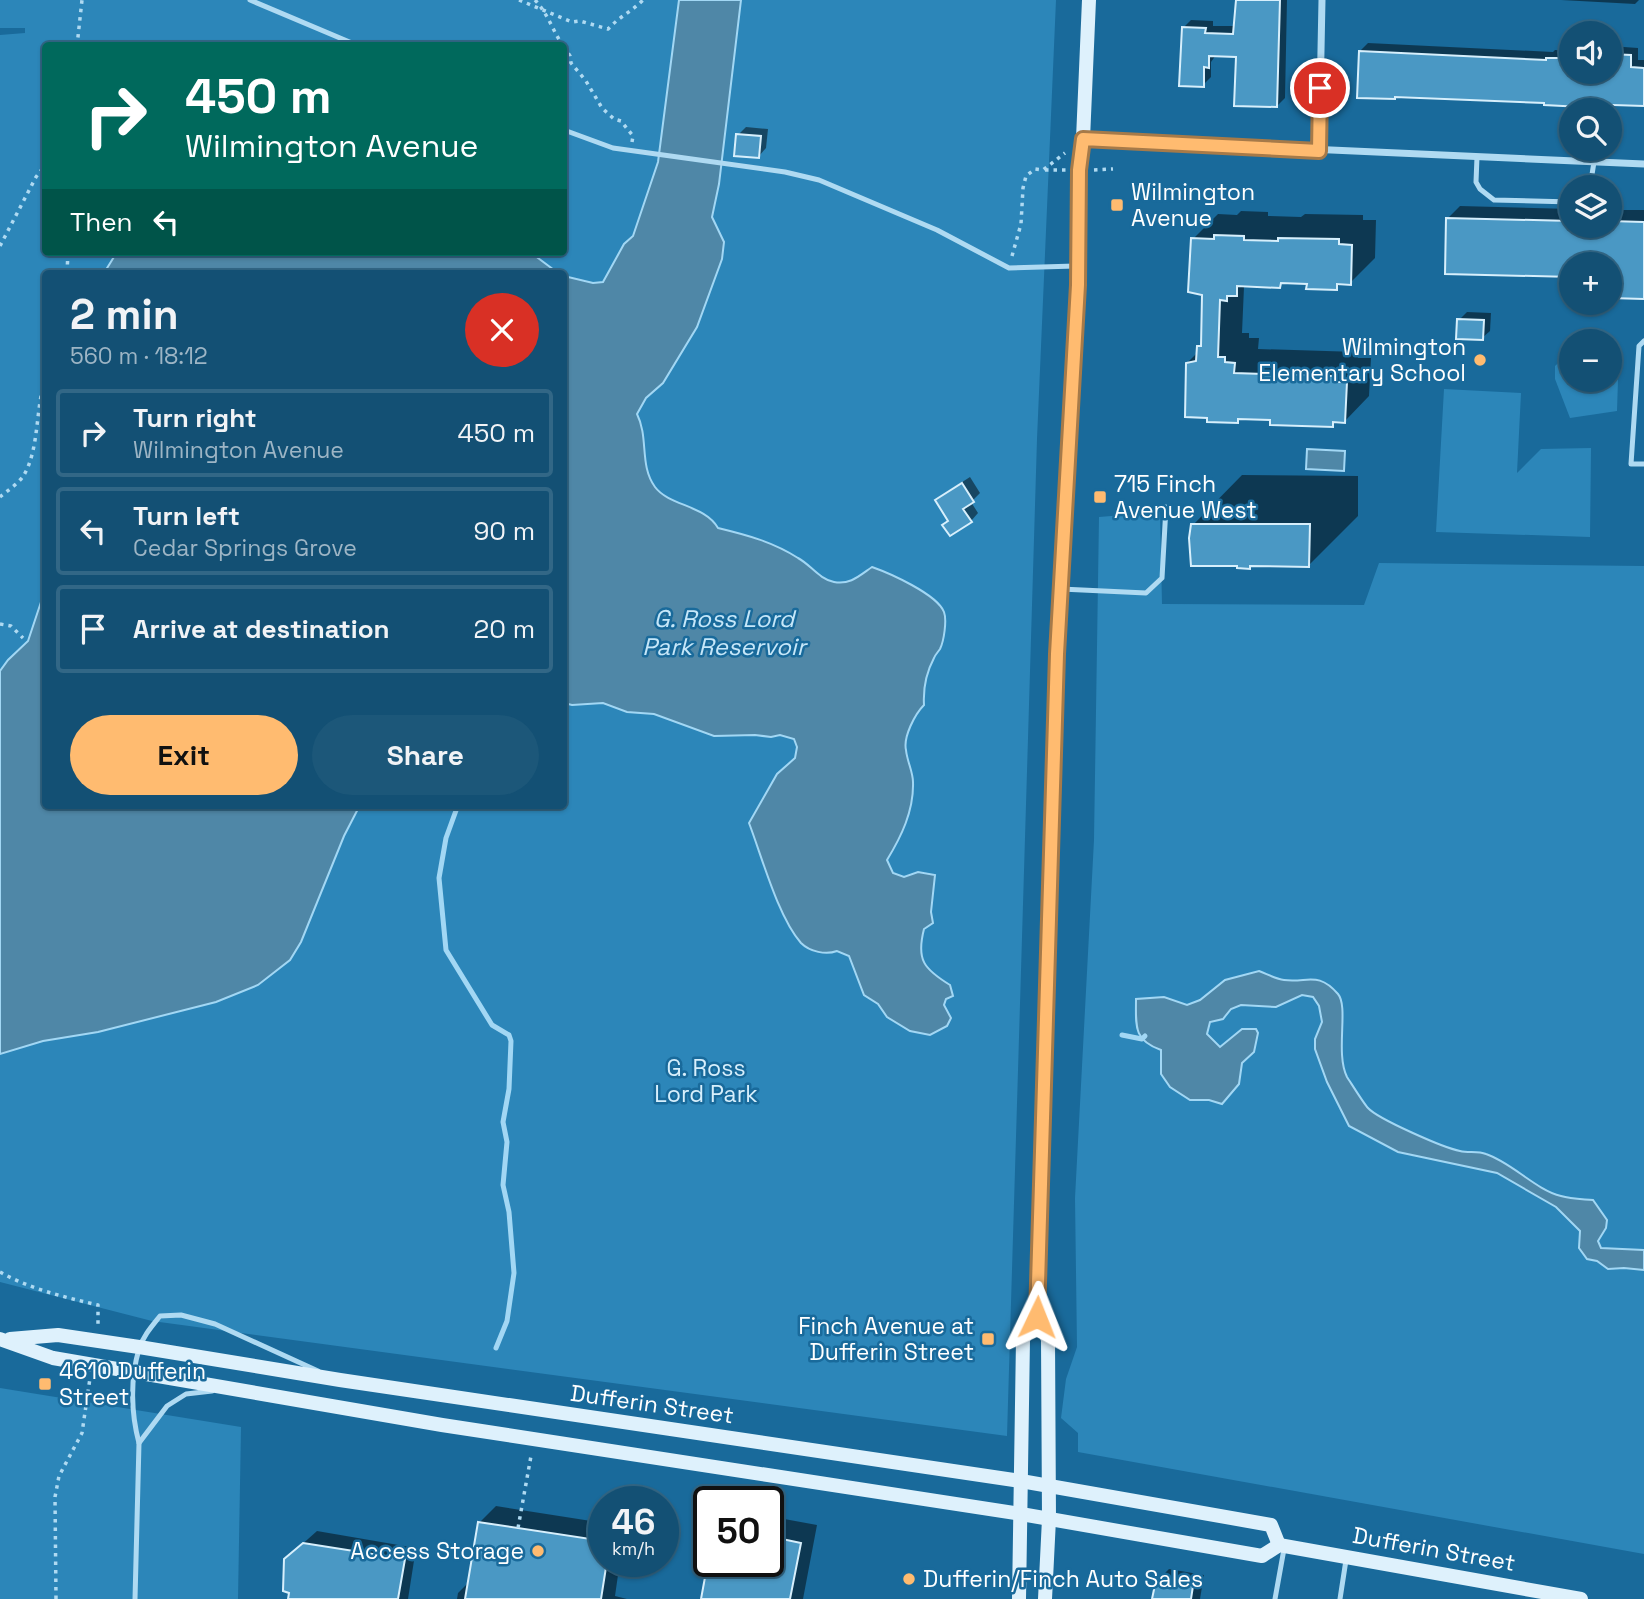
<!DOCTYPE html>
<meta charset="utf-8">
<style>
:root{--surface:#135074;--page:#1c5779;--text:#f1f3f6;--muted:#9db5c5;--line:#326786;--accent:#ffbb70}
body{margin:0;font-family:"Space Grotesk",sans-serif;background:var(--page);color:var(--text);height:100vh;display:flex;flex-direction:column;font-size:26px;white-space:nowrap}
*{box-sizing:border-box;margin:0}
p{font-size:23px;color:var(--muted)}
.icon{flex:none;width:38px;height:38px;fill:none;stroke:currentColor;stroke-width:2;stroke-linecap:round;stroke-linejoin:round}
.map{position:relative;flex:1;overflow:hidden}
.sheet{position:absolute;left:42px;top:270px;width:525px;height:539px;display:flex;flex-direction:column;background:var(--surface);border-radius:7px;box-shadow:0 2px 5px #0004,0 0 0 2px var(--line)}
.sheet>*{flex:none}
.guide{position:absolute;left:42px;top:42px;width:525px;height:214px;border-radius:7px;box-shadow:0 2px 5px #0004,0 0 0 2px var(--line);background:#00695c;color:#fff;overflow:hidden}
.controls{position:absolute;left:1559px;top:21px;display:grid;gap:14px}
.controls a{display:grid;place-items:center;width:63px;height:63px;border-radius:50%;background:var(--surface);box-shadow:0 2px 5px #0004,0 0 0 2px var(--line);font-size:35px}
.speed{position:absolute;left:588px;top:1486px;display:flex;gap:14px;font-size:35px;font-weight:700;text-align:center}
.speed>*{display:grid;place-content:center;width:91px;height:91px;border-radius:50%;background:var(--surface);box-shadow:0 2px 5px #0004,0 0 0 2px var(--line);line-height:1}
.speed small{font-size:18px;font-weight:400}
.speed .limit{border:4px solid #111;border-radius:10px;background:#fff;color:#111}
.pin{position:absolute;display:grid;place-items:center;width:60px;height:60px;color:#fff;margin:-30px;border:4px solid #fff;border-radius:50%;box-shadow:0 2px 7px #0007}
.me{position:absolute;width:77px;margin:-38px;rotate:2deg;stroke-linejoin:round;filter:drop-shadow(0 0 5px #0008)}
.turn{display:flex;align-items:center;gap:24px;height:147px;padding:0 28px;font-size:32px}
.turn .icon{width:91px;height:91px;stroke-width:2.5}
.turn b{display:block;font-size:49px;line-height:60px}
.then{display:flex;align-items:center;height:66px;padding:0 28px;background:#0003;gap:14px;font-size:26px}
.round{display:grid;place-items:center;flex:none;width:74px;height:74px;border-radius:37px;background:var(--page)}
.head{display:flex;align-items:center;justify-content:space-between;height:119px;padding:0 28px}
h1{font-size:42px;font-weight:800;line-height:52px}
.cta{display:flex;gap:14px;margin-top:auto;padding:14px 28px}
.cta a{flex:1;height:80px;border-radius:42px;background:var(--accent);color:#111;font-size:28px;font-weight:800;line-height:80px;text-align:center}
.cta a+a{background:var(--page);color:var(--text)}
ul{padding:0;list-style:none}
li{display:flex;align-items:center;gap:21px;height:88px;margin:0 14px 10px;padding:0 14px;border:4px solid var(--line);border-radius:7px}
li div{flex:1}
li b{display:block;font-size:26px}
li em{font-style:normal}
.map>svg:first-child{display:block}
.green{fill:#2c86b9;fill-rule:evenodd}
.water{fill:#4f87a7;stroke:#a2d7f4;stroke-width:2}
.shadow{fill:#0007}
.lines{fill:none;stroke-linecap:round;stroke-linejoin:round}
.stream{stroke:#a2d7f4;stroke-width:5}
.building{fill:#4a98c4;stroke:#d7effc;stroke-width:2}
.path{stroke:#afdaf2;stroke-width:3.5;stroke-dasharray:3.5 5;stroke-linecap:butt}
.service{stroke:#afdaf2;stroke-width:5}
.minor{stroke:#afdaf2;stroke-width:7}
.secondary{stroke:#def1fc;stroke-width:14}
.route-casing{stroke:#a67a49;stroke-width:18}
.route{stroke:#ffbb70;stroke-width:12}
.poi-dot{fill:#ffbb70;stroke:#196a9b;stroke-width:2.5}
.labels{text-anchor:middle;stroke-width:5;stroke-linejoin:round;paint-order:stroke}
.poi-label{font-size:23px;fill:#fff;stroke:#196a9b;text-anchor:start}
.park-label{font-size:23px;fill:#d7effc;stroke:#196a9b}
.street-label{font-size:23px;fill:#fff;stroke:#196a9b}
.water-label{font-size:24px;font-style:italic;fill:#c6e7f9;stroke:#196a9b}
</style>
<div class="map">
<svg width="1644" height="1599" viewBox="0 0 1644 1599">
<rect width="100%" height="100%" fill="#196a9b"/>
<g class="green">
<path d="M0 0H1056L1037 439 1007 1436 152 1321 0 1282V35L25 33V28H0ZM46 46H564V252H46ZM46 273H564V805H46Z"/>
<path d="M1619 349 1617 411 1570 418 1555 379V366L1571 351 1572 380H1610V350Z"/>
<path d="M1444 389 1521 393 1517 473 1541 449 1591 448 1590 537 1436 532Z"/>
<path d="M1160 512 1162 604 1364 605 1379 563 1644 566V1554L1078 1452V1433L1061 1418 1066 1379 1077 1347 1075 1198 1094 840 1099 517Z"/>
<path d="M0 1388 241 1427 238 1599H0Z"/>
</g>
<g class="water">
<path d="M679 0H741L719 184 712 217 724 242 722 259 697 327 663 383 646 398 637 414C649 438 639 465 655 487 669 506 705 505 718 528 747 535 773 542 798 558 811 565 819 579 834 582 850 585 859 576 872 567 889 573 937 594 944 612 947 620 944 641 940 649 938 652 935 655 934 658 926 673 923 688 924 705 915 714 903 737 906 750 907 761 913 772 913 782 914 811 901 837 887 860L893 873 904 877 918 872 935 875 931 912 933 923 924 929C916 960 924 969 950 985L953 996 946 999 944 1005 951 1018 947 1026 930 1035 910 1031 887 1017 878 1004 864 995 849 956 837 951C826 955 810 952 801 943 778 917 762 857 749 823L777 774 795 758 797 747 794 739 780 735 771 737 755 735 714 736 654 714 627 712 603 703 572 705 564 703V276L593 283 603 282 624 244 633 236 658 162Z"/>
<path d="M117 252H530L558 273H104Z"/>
<path d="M1307 449 1345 451 1344 471 1306 469Z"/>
<path d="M45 590 46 805H360L344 836 301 942 290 960 258 985 216 1002 98 1032 43 1041 0 1054V671L8 660 28 641Z"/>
<path d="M1259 971C1267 974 1276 979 1284 980 1308 983 1318 971 1338 994 1349 1007 1335 1053 1347 1077 1351 1083 1364 1104 1368 1108 1378 1119 1444 1148 1460 1151 1468 1153 1478 1151 1486 1154 1511 1162 1536 1190 1561 1196 1571 1199 1582 1199 1593 1200L1607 1220 1606 1228 1598 1241 1601 1248 1644 1250V1270L1624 1268 1608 1269 1597 1261 1587 1259 1579 1248 1580 1231 1556 1207 1497 1173 1398 1152 1349 1126 1327 1082 1315 1049V1039L1322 1022 1319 1006 1313 997 1302 995 1276 1007 1241 1005 1231 1009 1223 1019 1210 1022 1207 1034 1220 1047 1242 1029H1256L1258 1033 1254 1052 1242 1063 1239 1084 1222 1104 1209 1100H1190L1170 1087 1161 1074V1050C1133 1040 1136 1026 1136 999L1164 997 1187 1005 1200 1000 1225 980Z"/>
</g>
<g class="shadow">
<path d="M1238 0H1287L1285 98 1277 106 1238 56 1216 55 1211 62V77L1203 85 1183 28 1191 20 1213 21V26H1235Z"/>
<path d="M1561 0H1639L1635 4Z"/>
<path d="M1368 43 1553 52 1555 50 1572 51V72H1610V46L1638 48V60H1644V105L1360 51Z"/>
<path d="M746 127 768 129 766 148 759 156 738 135Z"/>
<path d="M1460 206 1572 209V226H1610V210H1644V297H1610V264H1572L1448 218Z"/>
<path d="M1241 211 1268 212V216L1301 217 1305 214 1363 215V220H1376L1375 258 1350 283H1342L1336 288 1308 282 1284 281 1280 286 1246 285 1244 287 1242 333H1249V338H1259L1258 349 1358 352V358H1371L1369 396 1345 421 1337 420 1332 425 1272 419 1241 418 1238 422 1187 363 1198 352 1199 347 1203 343 1204 294 1193 239 1218 214 1237 215Z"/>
<path d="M1467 312 1491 313 1490 331 1482 338 1459 320Z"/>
<path d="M1242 475 1358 476V516L1309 565 1252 564 1249 567 1239 564 1193 525Z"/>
<path d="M970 477 980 493 971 502 978 513 971 521 949 520 937 500 945 493Z"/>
<path d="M496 1506 604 1523V1561H620L615 1596 627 1599H457L458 1593 470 1581 479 1523Z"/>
<path d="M768 1516 817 1525 803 1599H702L710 1561H768Z"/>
<path d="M317 1531 416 1548 408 1599H290L299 1547Z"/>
<path d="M1169 1569 1204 1575 1200 1599H1157V1581Z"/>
</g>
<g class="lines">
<g class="stream">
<path d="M458 805 446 838 439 878 446 950 492 1025 509 1035 511 1041 509 1089 503 1122 507 1142 503 1185 509 1212 514 1273 507 1321 496 1348"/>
<path d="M1122 1035 1142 1039 1145 1036"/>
</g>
</g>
<g class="building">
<path d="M1236 0H1280L1277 107 1234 106 1236 57 1209 56V68L1204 67V87L1179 86 1182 27 1206 28 1205 33 1233 34Z"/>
<path d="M1359 51 1546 60V58H1572V72H1610V54L1631 55V67L1644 68V106L1582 104V107L1544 105V103L1395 97V99L1357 98Z"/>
<path d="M736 134 761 136 759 158 734 156Z"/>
<path d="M1446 218 1572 221V226H1610V221L1644 222V299L1610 298V264H1572V277L1445 274Z"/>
<path d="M1214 235 1244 236V240L1278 241V238L1339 239V244L1352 245 1351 285 1337 284V290L1306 289 1307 284 1281 283 1280 288 1237 286V296H1227V301L1220 300 1218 357H1225V362L1235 363 1234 373 1334 376V382H1347L1345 423 1333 422V427L1270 425V420L1238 419V423L1207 422V418L1185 417 1186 363 1196 361 1197 346H1201L1202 295 1188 292 1191 238 1214 239Z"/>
<path d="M1457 319 1484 320 1483 340 1456 339Z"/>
<path d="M962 483 974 502 963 509 972 522 950 536 942 525 948 521 935 500Z"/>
<path d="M1191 524H1310L1309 567 1250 566V569L1237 568V566H1191L1189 538Z"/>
<path d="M478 1522 604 1541V1561H607L601 1599H465Z"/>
<path d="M768 1536 801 1543 790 1599H701L708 1561H768Z"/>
<path d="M303 1543 405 1559 398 1599H288L289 1593 283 1591 284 1559Z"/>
<path d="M1156 1580 1193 1586 1191 1599H1152Z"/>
</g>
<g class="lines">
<g class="path">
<path d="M519 0 572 22 580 21 608 29C619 17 631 12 643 0"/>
<path d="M535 0C548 14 553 31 563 46"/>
<path d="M77 46 82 0"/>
<path d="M564 46 570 56 571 63 586 81 602 108 614 119 621 121 633 136 632 142"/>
<path d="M1045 170H1066"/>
<path d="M1094 170 1113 169"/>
<path d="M0 246 36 177 46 164"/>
<path d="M1012 256 1021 224 1023 188 1026 176 1035 169 1043 170 1065 153"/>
<path d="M67 273 68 252"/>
<path d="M0 497C7 491 19 483 24 475 40 447 35 407 46 377"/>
<path d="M0 624 11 626 23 638"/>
<path d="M0 1272C30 1289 64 1297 98 1305V1325"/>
<path d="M518 1528 531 1456"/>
<path d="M56 1599 55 1497 59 1476 82 1433 90 1378"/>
</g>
<g class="service">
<path d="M250 0 359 46"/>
<path d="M564 130 613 148 785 172 819 180 937 230 1009 268 1075 266"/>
<path d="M1477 157 1476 182 1480 189 1494 200 1572 202"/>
<path d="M1590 187 1594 162"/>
<path d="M1644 341 1639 346 1631 464H1644"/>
<path d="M1061 589 1146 593 1162 578 1166 507"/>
<path d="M139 1443 167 1406 186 1394 212 1391"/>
<path d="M135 1599 139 1443C131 1413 130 1379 139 1349 143 1336 152 1326 160 1316L181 1315 215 1324 318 1371"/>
<path d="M1275 1599 1284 1549"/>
<path d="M1340 1599 1346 1560"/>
</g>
<g class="minor">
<path d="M1083 139 1644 164"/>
<path d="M1319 151 1322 0"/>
</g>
<g class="secondary">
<path d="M0 1339 53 1358 442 1425 1021 1514 1262 1556 1279 1545 1581 1599"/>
<path d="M10 1339 58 1335 139 1347 340 1380 1021 1481 1271 1525 1279 1545"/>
<path d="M1019 1599 1023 1339 1037 1317"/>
<path d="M1045 1599 1049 1519 1048 1339 1037 1317 1057 654 1077 303 1079 170 1083 139 1089 0"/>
</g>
</g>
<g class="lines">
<g class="route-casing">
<path id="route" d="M1037 1317 1057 654 1078 285 1079 170 1083 139 1319 151 1320 88"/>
</g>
<use href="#route" class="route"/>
</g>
<g class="poi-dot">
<rect x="1110" y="198" width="14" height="14" rx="3.5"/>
<circle cx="1480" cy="360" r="7"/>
<rect x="1093" y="490" width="14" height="14" rx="3.5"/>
<rect x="981" y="1332" width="14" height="14" rx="3.5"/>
<rect x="38" y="1377" width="14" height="14" rx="3.5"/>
<circle cx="538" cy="1551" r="7"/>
<circle cx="909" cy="1579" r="7"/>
</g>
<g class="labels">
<g class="poi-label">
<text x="1131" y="200">Wilmington<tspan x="1131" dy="26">Avenue</tspan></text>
<text x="1466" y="355" text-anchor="end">Wilmington<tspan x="1466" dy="26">Elementary School</tspan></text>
<text x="1114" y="492">715 Finch<tspan x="1114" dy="26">Avenue West</tspan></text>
<text x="974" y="1334" text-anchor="end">Finch Avenue at<tspan x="974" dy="26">Dufferin Street</tspan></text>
<text x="59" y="1379">4610 Dufferin<tspan x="59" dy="26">Street</tspan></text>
<text x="524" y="1559" text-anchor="end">Access Storage</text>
<text x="923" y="1587">Dufferin/Finch Auto Sales</text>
</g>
<g class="park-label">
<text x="706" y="1076">G. Ross<tspan x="706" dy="26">Lord Park</tspan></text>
</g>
<g class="street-label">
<text transform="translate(652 1404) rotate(8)" y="8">Dufferin Street</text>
<text transform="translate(1434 1549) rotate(10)" y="8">Dufferin Street</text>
</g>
<g class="water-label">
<text x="724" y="627">G. Ross Lord<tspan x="724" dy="28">Park Reservoir</tspan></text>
</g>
</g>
</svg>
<div class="controls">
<a><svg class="icon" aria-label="sound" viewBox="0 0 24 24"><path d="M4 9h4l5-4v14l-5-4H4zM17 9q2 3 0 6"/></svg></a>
<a><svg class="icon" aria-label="search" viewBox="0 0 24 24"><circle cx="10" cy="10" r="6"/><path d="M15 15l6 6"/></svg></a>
<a><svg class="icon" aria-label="layers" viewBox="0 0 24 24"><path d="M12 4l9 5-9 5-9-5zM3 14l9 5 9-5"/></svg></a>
<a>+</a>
<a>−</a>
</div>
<div class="speed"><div>46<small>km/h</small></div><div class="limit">50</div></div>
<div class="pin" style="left:1320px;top:88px;background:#d93025"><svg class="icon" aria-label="arrive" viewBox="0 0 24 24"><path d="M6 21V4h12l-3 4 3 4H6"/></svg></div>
<svg class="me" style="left:1037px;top:1317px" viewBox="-20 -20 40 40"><path d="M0-17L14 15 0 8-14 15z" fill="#ffbb70" stroke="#fff" stroke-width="4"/></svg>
<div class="guide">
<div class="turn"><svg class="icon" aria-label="right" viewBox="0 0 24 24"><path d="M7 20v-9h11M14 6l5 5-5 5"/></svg><div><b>450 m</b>Wilmington Avenue</div></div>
<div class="then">Then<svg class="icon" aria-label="left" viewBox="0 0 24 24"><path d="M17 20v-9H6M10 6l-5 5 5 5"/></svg></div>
</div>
<section class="sheet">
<div class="head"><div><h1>2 min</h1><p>560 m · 18:12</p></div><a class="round" style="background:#d93025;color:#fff"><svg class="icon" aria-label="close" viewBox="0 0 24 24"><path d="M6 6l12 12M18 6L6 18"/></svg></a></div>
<ul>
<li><svg class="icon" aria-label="right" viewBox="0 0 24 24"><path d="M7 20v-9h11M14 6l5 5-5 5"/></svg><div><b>Turn right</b><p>Wilmington Avenue</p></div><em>450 m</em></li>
<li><svg class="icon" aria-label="left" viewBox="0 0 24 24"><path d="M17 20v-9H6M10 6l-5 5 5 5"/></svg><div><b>Turn left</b><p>Cedar Springs Grove</p></div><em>90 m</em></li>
<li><svg class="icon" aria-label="arrive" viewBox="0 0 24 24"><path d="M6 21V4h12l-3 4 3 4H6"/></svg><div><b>Arrive at destination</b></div><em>20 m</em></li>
</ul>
<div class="cta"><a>Exit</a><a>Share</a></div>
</section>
</div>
